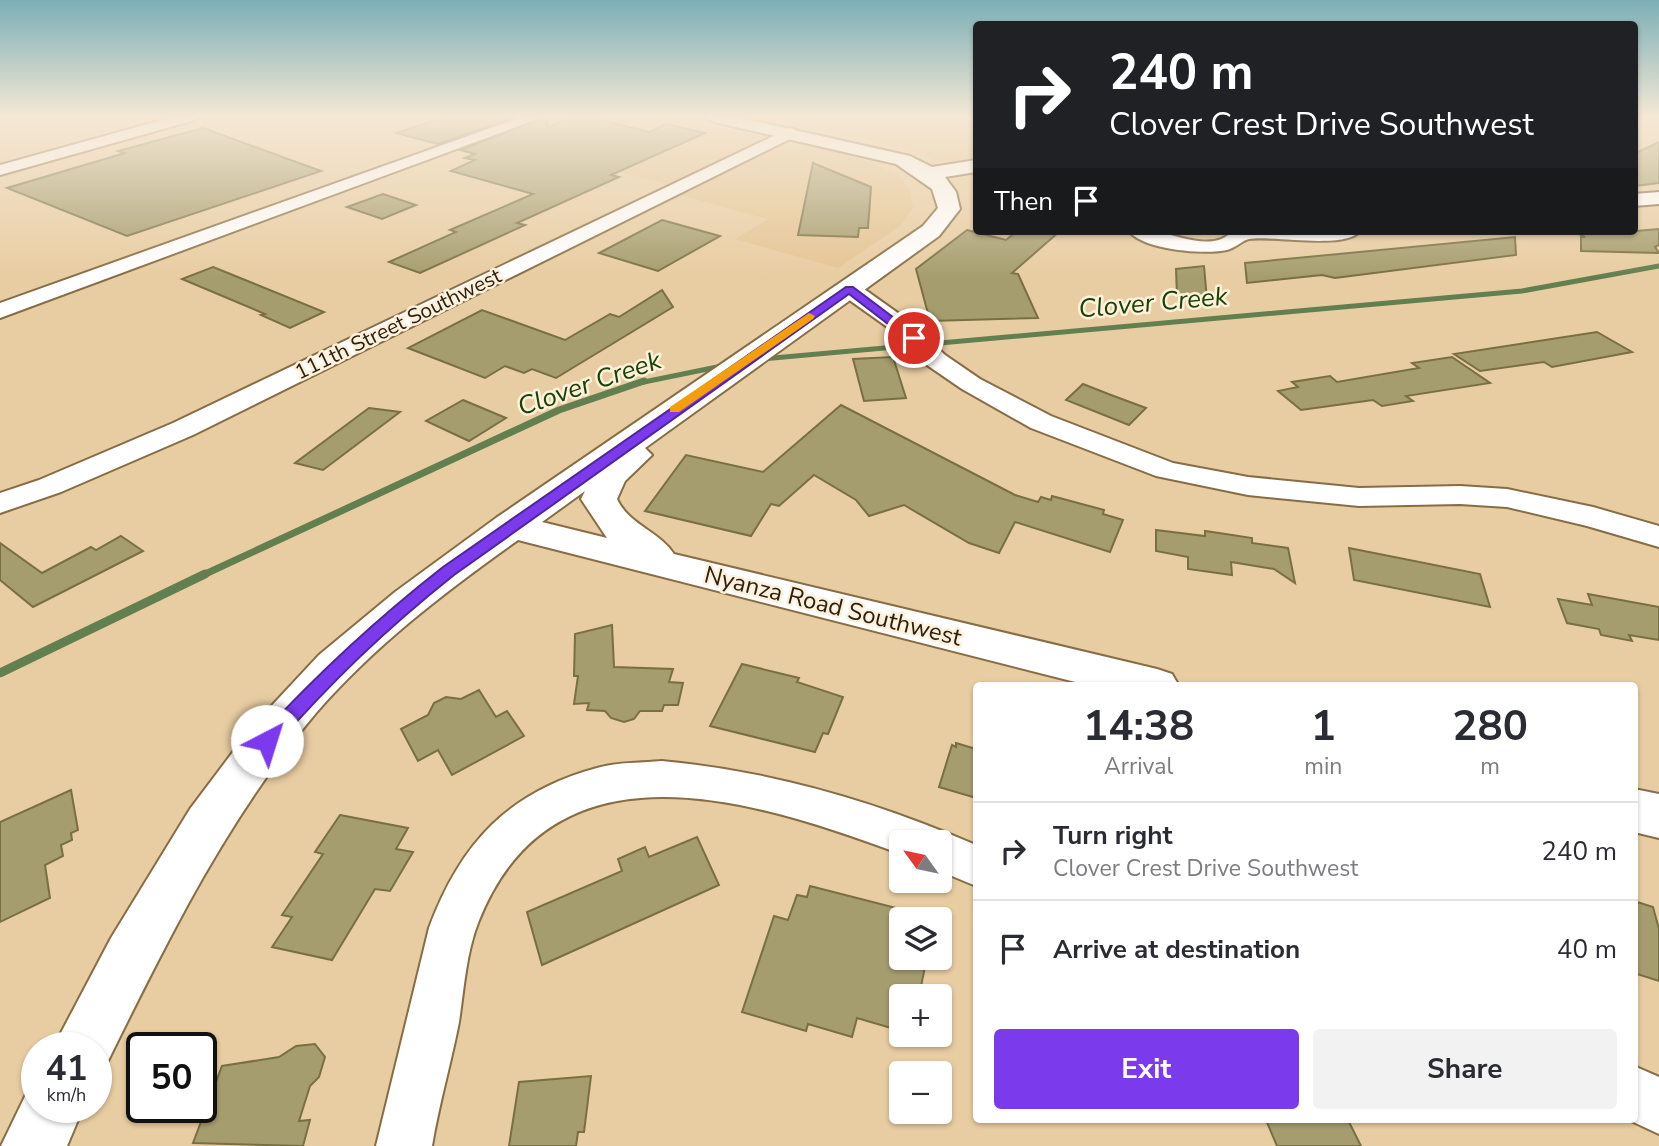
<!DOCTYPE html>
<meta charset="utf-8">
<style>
:root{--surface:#fff;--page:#f2f2f3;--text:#2b2b33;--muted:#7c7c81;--line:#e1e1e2;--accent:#7c3aed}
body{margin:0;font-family:"Nunito Sans",sans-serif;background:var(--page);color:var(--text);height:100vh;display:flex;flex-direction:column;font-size:26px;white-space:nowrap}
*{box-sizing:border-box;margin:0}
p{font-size:23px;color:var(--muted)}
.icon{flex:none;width:38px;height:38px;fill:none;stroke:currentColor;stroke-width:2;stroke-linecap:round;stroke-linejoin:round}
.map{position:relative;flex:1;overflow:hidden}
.details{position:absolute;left:973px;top:682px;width:665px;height:441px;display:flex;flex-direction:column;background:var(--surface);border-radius:7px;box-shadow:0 2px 5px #0004}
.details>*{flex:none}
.guide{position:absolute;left:973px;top:21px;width:665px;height:214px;border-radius:7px;box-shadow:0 2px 5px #0004;background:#202124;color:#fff;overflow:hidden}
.needle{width:46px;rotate:303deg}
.fabs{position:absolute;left:889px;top:830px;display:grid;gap:14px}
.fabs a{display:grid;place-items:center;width:63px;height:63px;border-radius:7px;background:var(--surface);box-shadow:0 2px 5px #0004;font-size:35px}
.speed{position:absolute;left:21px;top:1032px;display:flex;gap:14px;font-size:35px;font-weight:700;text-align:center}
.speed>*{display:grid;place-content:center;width:91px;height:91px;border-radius:50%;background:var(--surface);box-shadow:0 2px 5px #0004;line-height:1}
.speed small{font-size:18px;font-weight:400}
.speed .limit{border:4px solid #111;border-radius:10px;background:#fff;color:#111}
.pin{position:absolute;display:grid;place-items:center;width:60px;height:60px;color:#fff;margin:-30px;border:4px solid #fff;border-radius:50%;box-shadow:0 2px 7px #0007}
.me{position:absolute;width:77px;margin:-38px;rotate:40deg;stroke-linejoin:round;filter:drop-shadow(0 0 5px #0008)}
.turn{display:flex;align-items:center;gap:24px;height:147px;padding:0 21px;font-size:32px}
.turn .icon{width:91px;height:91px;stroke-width:2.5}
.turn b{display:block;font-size:49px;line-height:60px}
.then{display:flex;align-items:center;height:66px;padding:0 21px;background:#0003;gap:14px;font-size:26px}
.eta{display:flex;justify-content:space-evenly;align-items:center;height:119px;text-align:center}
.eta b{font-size:42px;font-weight:700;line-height:49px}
.action{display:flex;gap:14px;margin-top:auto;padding:14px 21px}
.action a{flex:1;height:80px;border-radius:7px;background:var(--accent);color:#fff;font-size:28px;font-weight:700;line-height:80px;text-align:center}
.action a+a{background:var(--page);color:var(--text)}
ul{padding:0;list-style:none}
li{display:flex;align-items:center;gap:21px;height:98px;padding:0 21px;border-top:2px solid var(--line)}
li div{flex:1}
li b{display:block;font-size:26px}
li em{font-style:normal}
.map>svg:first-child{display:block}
.built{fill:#e5c593}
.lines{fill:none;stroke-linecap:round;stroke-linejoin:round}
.stream-far2{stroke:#627f50;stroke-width:5}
.stream-far1{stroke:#627f50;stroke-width:7}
.stream{stroke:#627f50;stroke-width:9}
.building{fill:#a69d6f;stroke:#786f42;stroke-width:2}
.street-casing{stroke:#866d45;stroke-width:4}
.secondary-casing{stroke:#866d45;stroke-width:4}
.street{fill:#fff;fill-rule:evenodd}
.secondary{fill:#fff;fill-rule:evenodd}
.route{fill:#7c3aed;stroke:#51269a;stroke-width:2}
.slow{fill:#f59e0b}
.labels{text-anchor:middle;stroke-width:5;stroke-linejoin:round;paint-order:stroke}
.far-street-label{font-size:21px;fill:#2b2110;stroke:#fef0da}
.street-label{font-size:24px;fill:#2b2110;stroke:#fef0da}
.water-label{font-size:26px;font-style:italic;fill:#174405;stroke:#fef0da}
</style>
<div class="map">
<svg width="1659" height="1146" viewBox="0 0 1659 1146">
<rect width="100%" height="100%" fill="#e8cda2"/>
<g class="built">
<path d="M591 117H671L850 156 874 163 902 179 910 192 913 208 900 226 838 268 735 239 768 219 660 190 669 185 568 158 587 129 607 121Z"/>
<path d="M757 117H976V157L957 162H939L901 147Z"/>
</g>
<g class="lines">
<g class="stream-far2">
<path d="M761 359 1522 291 1659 266"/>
<path d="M639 383 727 365"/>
</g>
<path class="stream-far1" d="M201 576 559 410 644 381"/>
<path class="stream" d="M0 673 205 574"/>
</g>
<g class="building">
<path d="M446 117H514L438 144 396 133Z"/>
<path d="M546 117 548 127 575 117H589L649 132 666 124 705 133 611 175 619 177 517 223 525 225 420 273 389 262 456 232 450 230 533 194 451 171 475 160 465 158 475 154 461 150Z"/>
<path d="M203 128 321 171 127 236 7 188 125 153 118 151Z"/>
<path d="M1659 142V183L1634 186V154Z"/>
<path d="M813 163 871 187 868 228H859L858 237 798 235Z"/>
<path d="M383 194 416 205 382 219 347 207Z"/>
<path d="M662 220 720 236 658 271 599 253Z"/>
<path d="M1659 229V245L1655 247 1659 253 1581 251V237H1585L1573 231 1625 232Z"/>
<path d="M967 230 1006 240 1017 231H1060L1012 273 1018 274 1038 318 930 321 916 269Z"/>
<path d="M1515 237 1516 255 1335 278 1322 275 1247 283 1245 263Z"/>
<path d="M1204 266 1207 300 1177 296 1176 269Z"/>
<path d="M213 267 324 312 290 328 261 315 265 314 182 279Z"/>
<path d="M662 290 673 307 556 378 532 369 524 373 505 366 485 378 408 348 482 310 565 340 610 314 619 317Z"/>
<path d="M1597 332 1632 352 1552 367 1544 362 1480 371 1454 354Z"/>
<path d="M893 357 906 398 864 401 853 359Z"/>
<path d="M1452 357 1490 383 1406 396 1413 401 1382 406 1373 400 1301 410 1278 391 1298 387 1292 382 1330 376 1337 382 1419 368 1412 363Z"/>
<path d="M1083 384 1111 395 1146 408 1129 425 1066 400Z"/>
<path d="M463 400 506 418 469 441 426 421Z"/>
<path d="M841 405 1015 495 1038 502 1041 497 1051 500 1052 496 1104 510 1103 514 1123 520 1110 552 1015 522 999 553 969 543 904 505 869 516 856 500 814 475 779 506 771 504 751 536 645 511 686 455 763 472Z"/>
<path d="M369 408 400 412 323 470 295 463Z"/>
<path d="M1156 530 1205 536V531L1219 533 1252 538V543L1288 548 1295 583 1274 569 1231 562 1232 575 1188 569V557L1156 551Z"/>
<path d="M121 536 143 551 33 607 0 580V543L42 573 91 547 96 550Z"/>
<path d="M1349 548 1480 574 1490 607 1354 580Z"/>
<path d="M1588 594 1659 607V640L1629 635 1632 641 1601 635 1599 629 1567 623 1558 599 1592 605Z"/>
<path d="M612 625 614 667 673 669 669 682 683 683 678 705H664L662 711H640L634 719 624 722 611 718 605 711 587 710 589 703 574 704 578 676H574L575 634Z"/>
<path d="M742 664 799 678 797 682 843 697 828 734 823 733 815 752 710 726Z"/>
<path d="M479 690 496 717 507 711 524 736 452 775 438 750 418 761 401 729 428 715 434 703 446 697 461 699Z"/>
<path d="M956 743 976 749V798L939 787 952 745 956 747Z"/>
<path d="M71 790 78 830 71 833 72 840 61 845 63 856 45 865 50 898 0 922V822Z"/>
<path d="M340 815 408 828 396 849 413 852 390 891 375 889 332 960 272 947 292 917 282 915 323 854 315 852Z"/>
<path d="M697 837 719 885 542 965 527 912 622 871 618 859 645 847 649 857Z"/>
<path d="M810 886 904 910 901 957H927L919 996H901V1031L857 1018 852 1037 808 1024 806 1031 742 1012 774 916 788 920 797 895 807 897Z"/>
<path d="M1634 901 1653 907 1659 929V981L1634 973Z"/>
<path d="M315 1044 325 1057 319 1077 310 1086 299 1121 310 1120 303 1146 193 1143 222 1066 279 1057 296 1046Z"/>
<path d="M591 1076 584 1132H578L576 1146H509L519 1082Z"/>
<path d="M1266 1120H1348L1361 1146H1277Z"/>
</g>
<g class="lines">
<g class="street-casing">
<g id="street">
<path d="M173 117H198L195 120 0 175V165Z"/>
<path d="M521 117H543L0 318V303Z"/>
<path d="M790 128 796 130V136L193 435 61 492 0 513V493L39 480 173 423Z"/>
<path d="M1659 192V204L1634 206V194Z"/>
<path d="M1129 231C1138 231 1148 230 1157 231 1177 236 1216 252 1232 231H1360C1346 250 1271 235 1249 239 1243 240 1235 248 1227 250 1205 255 1143 250 1129 231Z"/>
<path d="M849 282 857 284 909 321 945 355 980 379 1051 416 1173 463 1248 477 1359 488 1460 486 1507 489 1593 507 1659 526V547L1587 526 1507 507 1460 504 1359 506 1248 495 1156 476 1031 428 962 389 927 365 893 331 841 294 838 289Z"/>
<path d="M662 761C772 771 877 802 976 845V886L940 871V842H901V854C757 801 552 732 478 923 466 954 464 989 459 1022 451 1063 439 1104 432 1146H376L429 928C461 842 509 792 597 768 617 762 641 763 662 761Z"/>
<path d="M1634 1066 1659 1077V1134L1629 1120H1634Z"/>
</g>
</g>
<g class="secondary-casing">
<g id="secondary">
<path d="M705 117H737L910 156 932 167 976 160V172L945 177 956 192 960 209 939 236 645 448 652 455 625 481 617 499C629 525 659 531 674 554L1157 669 1172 674 1179 686H1091L518 540C446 591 374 646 316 713 226 819 165 945 104 1069L96 1072V1048H53L111 938 190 809 251 728 319 655 395 592 496 518 923 226 938 208 932 189 896 164 714 122ZM585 491 581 499 607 538 542 522Z"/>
<path d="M1634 789 1659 794V838L1634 832Z"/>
<path d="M37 1083V1108H83L67 1146H1L30 1086Z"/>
</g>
</g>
<use href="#street" class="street"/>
<use href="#secondary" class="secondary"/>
</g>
<linearGradient id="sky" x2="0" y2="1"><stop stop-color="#7cafb6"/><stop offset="0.42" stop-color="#f5e8d5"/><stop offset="1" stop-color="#f5e8d5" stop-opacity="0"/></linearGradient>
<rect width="1659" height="277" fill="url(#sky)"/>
<path class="route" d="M846 287H853L918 336V341H910L849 294 454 575C385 630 332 681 274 747H260L258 741 260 736C319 672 374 621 443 567Z"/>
<path class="slow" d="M809 313 815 316 813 319 679 412H670V407Z"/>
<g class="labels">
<g class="far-street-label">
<text transform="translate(398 324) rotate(-26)" y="7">111th Street Southwest</text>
</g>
<g class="street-label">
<text transform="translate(833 606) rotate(14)" y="8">Nyanza Road Southwest</text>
</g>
<g class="water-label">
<text transform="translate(1153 302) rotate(-5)" y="9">Clover Creek</text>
<text transform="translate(589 383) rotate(-19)" y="9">Clover Creek</text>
</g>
</g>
</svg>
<div class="fabs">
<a><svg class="needle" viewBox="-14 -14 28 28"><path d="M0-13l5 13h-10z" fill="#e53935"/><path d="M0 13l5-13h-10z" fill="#7c7c81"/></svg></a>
<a><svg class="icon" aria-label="layers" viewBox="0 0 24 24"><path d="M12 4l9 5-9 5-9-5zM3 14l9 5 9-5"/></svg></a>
<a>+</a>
<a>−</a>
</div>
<div class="speed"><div>41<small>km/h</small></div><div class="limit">50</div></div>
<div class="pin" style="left:914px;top:338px;background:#d93025"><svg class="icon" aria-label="arrive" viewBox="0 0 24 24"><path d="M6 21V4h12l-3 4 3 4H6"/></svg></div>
<svg class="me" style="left:267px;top:741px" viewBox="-20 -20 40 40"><circle r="19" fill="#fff"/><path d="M0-13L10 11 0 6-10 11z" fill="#7c3aed"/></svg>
<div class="guide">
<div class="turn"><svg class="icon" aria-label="right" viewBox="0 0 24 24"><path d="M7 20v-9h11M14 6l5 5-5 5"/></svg><div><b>240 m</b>Clover Crest Drive Southwest</div></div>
<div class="then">Then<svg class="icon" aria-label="arrive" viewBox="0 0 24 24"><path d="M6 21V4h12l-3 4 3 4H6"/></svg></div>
</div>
<section class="details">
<div class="eta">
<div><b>14:38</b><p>Arrival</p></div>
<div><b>1</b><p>min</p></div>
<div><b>280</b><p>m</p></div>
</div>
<ul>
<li><svg class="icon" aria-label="right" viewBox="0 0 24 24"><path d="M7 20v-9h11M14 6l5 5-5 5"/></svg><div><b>Turn right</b><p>Clover Crest Drive Southwest</p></div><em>240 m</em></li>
<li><svg class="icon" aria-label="arrive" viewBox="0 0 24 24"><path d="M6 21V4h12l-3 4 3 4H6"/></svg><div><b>Arrive at destination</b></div><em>40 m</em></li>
</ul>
<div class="action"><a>Exit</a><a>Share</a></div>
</section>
</div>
